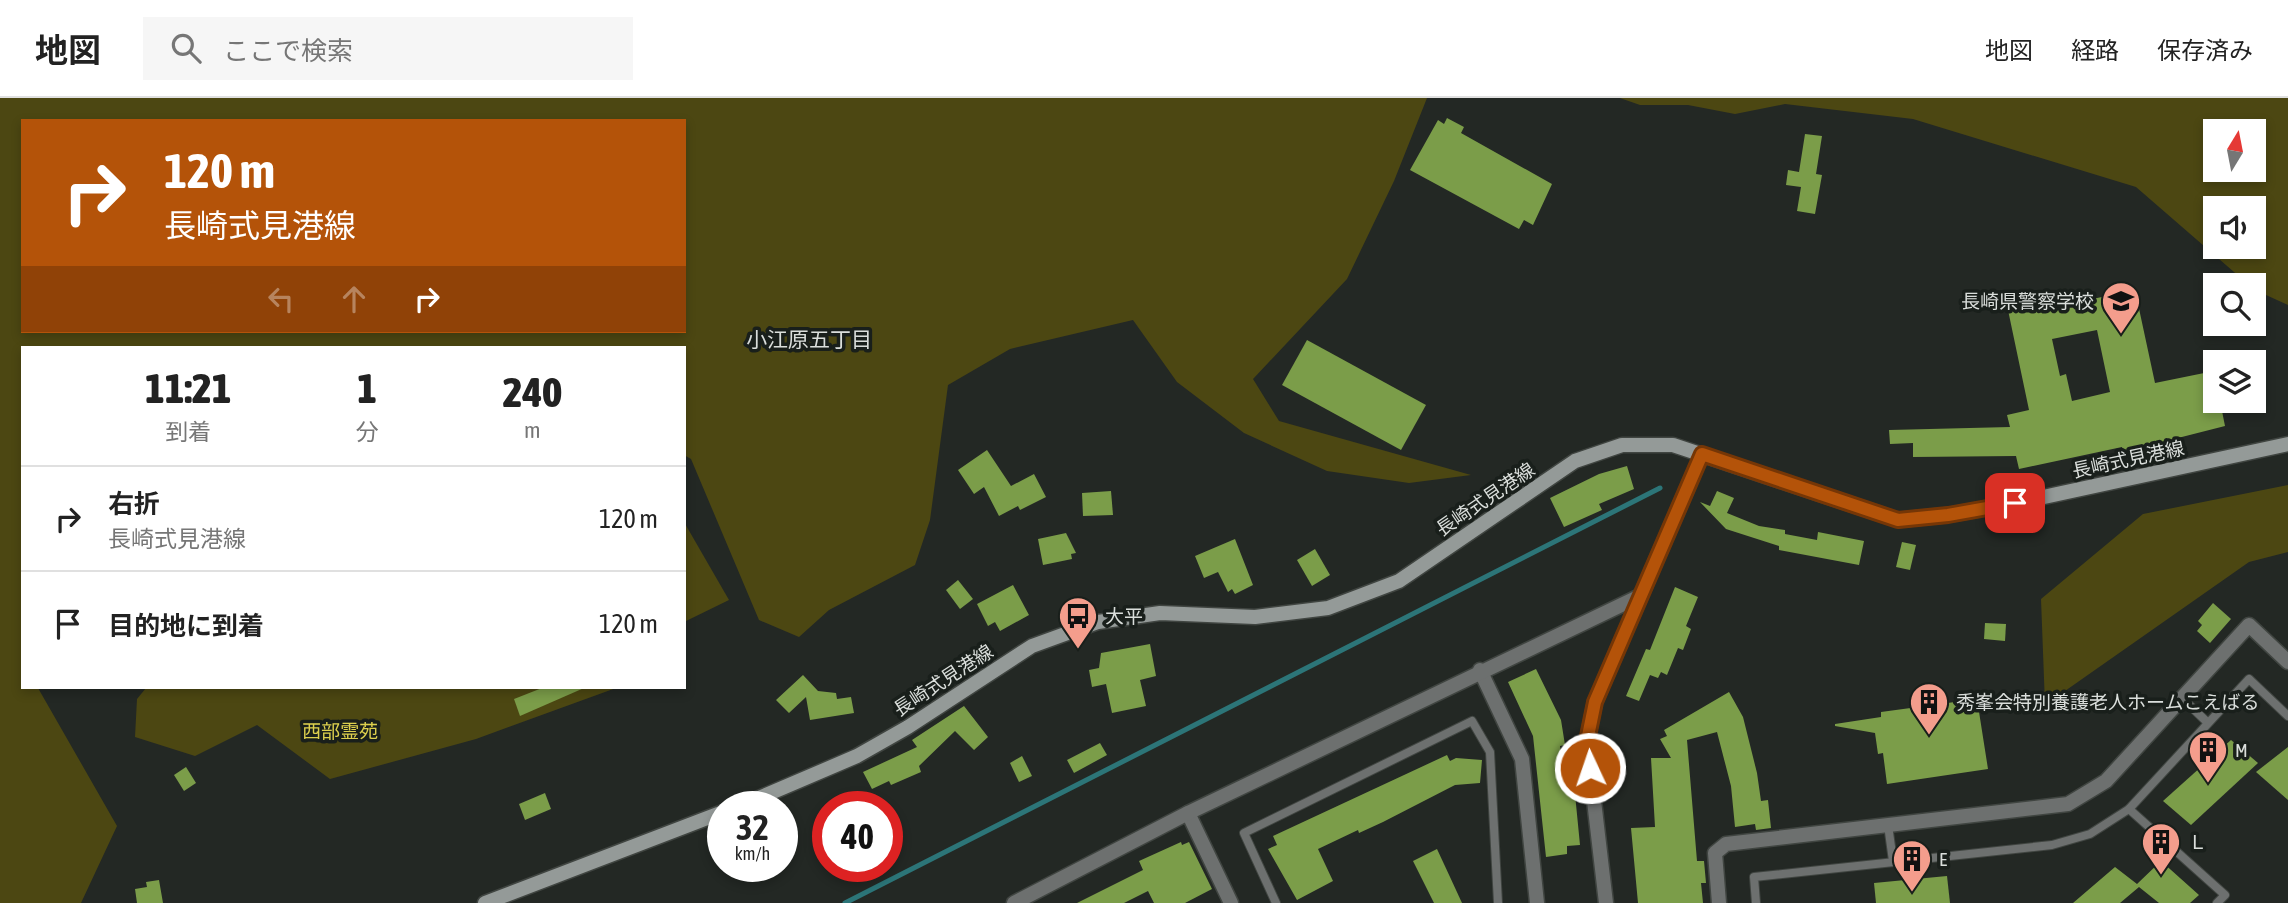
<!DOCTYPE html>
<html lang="ja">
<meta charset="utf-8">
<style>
:root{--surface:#fff;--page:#f6f6f6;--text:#222;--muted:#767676;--line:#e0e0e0}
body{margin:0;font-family:"Asap Condensed","Noto Sans JP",sans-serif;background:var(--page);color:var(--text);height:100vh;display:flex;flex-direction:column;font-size:26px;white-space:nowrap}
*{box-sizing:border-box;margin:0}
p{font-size:23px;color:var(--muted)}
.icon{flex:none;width:38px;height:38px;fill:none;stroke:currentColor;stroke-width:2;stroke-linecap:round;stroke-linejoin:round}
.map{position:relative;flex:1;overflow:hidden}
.drawer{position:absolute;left:21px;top:248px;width:665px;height:343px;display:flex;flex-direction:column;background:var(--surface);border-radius:0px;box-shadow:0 4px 10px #0003}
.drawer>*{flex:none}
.hud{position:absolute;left:21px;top:21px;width:665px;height:214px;border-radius:0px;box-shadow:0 4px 10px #0003;background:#b45309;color:#fff;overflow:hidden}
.needle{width:46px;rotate:10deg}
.fabs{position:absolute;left:2203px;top:21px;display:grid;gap:14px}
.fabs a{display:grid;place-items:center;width:63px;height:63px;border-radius:0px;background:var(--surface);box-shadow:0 4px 10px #0003;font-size:35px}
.speed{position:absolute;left:707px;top:693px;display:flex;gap:14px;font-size:35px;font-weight:700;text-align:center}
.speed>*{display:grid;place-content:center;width:91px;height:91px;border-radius:50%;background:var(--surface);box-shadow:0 4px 10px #0003;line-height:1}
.speed small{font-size:18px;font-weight:400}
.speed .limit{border:10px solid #d22;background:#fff;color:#111}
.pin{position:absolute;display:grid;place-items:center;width:60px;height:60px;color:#fff;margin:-30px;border-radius:14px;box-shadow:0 4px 10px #0006}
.me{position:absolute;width:77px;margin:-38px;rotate:357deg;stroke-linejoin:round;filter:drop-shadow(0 0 5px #0008)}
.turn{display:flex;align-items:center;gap:24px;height:147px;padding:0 28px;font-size:32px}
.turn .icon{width:91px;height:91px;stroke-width:2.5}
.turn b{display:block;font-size:49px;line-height:60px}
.lanes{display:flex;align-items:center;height:66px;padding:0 28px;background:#0003;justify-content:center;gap:35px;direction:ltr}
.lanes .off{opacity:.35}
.eta{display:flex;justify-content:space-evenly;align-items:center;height:119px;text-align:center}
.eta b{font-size:42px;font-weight:800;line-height:49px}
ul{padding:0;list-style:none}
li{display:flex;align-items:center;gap:21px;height:105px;padding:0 28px;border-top:2px solid var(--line)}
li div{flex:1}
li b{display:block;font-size:26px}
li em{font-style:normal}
header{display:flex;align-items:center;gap:42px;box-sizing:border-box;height:98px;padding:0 35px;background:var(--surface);border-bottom:2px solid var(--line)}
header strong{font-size:33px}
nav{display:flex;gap:38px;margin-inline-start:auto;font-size:24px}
.search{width:490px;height:63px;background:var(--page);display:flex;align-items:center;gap:18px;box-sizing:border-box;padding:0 24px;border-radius:0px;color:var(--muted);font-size:26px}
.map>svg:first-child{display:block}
.green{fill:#4c4712;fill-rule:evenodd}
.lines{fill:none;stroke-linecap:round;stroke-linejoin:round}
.stream{stroke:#2c7578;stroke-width:5}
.building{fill:#7b9d49;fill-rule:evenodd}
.service-casing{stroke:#404541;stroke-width:10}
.minor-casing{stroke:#404541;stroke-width:17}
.tertiary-casing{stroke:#404541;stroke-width:17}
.secondary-casing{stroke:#404541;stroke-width:17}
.service{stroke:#6d706f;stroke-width:8}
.minor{stroke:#6d706f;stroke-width:14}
.tertiary{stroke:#6d706f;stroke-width:14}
.secondary{stroke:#949a98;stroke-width:14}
.route-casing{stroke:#753606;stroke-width:18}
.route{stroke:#b45309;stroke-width:12}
.labels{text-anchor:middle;stroke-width:7;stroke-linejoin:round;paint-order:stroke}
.poi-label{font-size:19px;fill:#dadedb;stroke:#191f1b;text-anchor:start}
.street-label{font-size:19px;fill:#dadedb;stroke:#191f1b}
.park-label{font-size:19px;fill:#ddd04e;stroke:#191f1b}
.neighbourhood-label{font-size:21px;fill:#dadedb;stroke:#191f1b}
</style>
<header>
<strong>地図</strong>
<div class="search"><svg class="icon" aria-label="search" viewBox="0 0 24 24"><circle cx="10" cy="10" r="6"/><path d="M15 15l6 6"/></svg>ここで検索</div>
<nav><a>地図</a><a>経路</a><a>保存済み</a></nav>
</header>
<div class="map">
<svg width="2288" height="805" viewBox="0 0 2288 805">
<rect width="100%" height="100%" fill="#232824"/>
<g class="green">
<path d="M0 0H1427L1394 83 1347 181 1253 281 1279 323 1471 377 1409 385 1327 373 1244 335 1177 284 1133 222 1010 251 948 287 930 422 915 467 829 512 799 539 759 522 691 361 684 357V250H23V590H38L117 728 81 805H0ZM23 23H684V233H23Z"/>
<path d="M1620 0H2288V207L2255 192 2254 187H2249L2136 89 1913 21 1785 6 1735 16 1688 7H1640ZM2216 33H2254V72H2216ZM2216 110H2254V149H2216Z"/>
<path d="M2288 387V454L2249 464 2045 607 2041 501 2143 416Z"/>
<path d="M684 424 729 502 684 524Z"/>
<path d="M146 590H616L476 641 330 681 257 627 195 658 135 639 137 601Z"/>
</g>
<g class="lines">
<path class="stream" d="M845 805 1660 390"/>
</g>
<g class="building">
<path d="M1447 20 1464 29 1461 35 1552 86 1533 127 1524 122 1519 131 1410 72 1438 22 1444 26Z"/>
<path d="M1805 36 1822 38 1816 76 1822 77 1815 116 1797 113 1801 89 1786 87 1788 72 1799 74Z"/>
<path d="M2135 192 2155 285 2214 273 2216 303H2220L2225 328 2123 354 2122 349 2019 371 2016 358 1913 359V345L1890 346 1889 332 2010 329 2007 317 2029 312 2008 212 2017 210 2016 205 2030 201 2032 207 2063 201 2064 207ZM2097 232 2110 294 2072 303 2066 276 2060 278 2052 241Z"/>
<path d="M1307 242 1426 307 1401 352 1282 287Z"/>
<path d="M987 352 1011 388 1034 376 1046 399 1020 412 1018 408 999 418 984 389 974 396 958 372Z"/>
<path d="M1627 368 1634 391 1599 406 1602 412 1564 429 1550 400 1599 376Z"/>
<path d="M1111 393 1113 417 1083 418 1082 395Z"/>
<path d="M1717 393 1734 400 1727 415 1759 428 1785 432V436L1817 442 1818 434 1864 443 1859 467 1779 452V448L1726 431 1700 404 1710 408Z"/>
<path d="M1066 435 1076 455 1071 456 1072 461 1043 467 1038 441Z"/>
<path d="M1235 441 1253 487 1235 496 1232 491 1228 494 1218 474 1204 480 1195 458Z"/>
<path d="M1902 444 1916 447 1910 472 1896 469Z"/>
<path d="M1315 451 1330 477 1312 488 1297 462Z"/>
<path d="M958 482 973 501 960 511 946 492Z"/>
<path d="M1013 487 1029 517 1000 533 995 524 988 528 977 506Z"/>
<path d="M1675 489 1698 499 1686 528 1691 531 1683 552 1678 550 1667 577 1661 574 1658 580 1650 577 1639 603 1626 598 1646 551 1650 552Z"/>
<path d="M2213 505 2231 521 2210 545 2197 533 2202 527 2198 523Z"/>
<path d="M1985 525 2006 526 2005 543 1984 541Z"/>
<path d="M1150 546 1156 578 1140 582 1146 608 1112 615 1106 586 1092 589 1089 572 1099 570 1101 555Z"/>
<path d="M1536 571 1561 622 1565 647 1560 648 1567 697 1575 696 1580 747 1567 748V756L1546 759 1533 638 1508 584Z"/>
<path d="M803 577 818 593 836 595 837 601 851 599 854 615 810 622 806 599 789 615 776 602Z"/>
<path d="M542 590H584L520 618 514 601Z"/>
<path d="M1729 594 1743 619 1757 675 1761 703 1768 702 1771 730 1756 732 1755 726 1735 729 1731 688 1717 634 1687 642 1697 763H1704L1706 785H1701L1703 805H1638L1631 730 1655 729 1651 660H1671L1660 641 1667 638 1664 632Z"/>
<path d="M1977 601 1988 671 1887 686 1883 655 1878 656 1875 635 1835 628V626L1881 619V614Z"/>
<path d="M964 608 988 639 974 652 955 633 919 668 921 674 891 687 889 683 872 691 863 674 917 649 912 642Z"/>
<path d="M2231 642 2258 665 2191 727 2163 703Z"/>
<path d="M1100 645 1107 657 1074 675 1067 662Z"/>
<path d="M2288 649V702L2256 674Z"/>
<path d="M1447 657 1450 663 1456 660 1482 662 1480 685 1455 687 1383 724 1359 735 1358 732 1318 751 1333 783 1297 802 1268 751 1277 747 1273 738Z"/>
<path d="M1022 658 1032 678 1019 684 1010 665Z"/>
<path d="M186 669 196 685 184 693 174 677Z"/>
<path d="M545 695 551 711 525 722 519 706Z"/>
<path d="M1181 744 1182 747 1189 744 1212 791 1185 805H1154L1148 793 1124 805H1077L1143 772 1139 763Z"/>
<path d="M1437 751 1450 779 1462 805H1434L1413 763Z"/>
<path d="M2161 763 2199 797 2190 805H2159L2139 789 2120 805H2073L2115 769 2137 786Z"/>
<path d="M1947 778 1950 805H1876L1874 785Z"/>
<path d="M159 782 163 805H137L135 791 147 789 146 784Z"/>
</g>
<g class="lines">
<g class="service-casing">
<g id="service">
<path d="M2182 600 2207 624"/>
<path d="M2129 711 2225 797 2217 805"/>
<path d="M1888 727 1893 763"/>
<path d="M1276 805 1244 735 1472 623 1490 654 1498 805"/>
<path d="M1756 805 1754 779 2052 747 2090 736 2129 711 2249 581 2288 618"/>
</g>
</g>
<g class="minor-casing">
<g id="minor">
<path d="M1480 572 1522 661 1537 805"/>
<path d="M1188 715 1231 805"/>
<path d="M1719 805 1715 755 1726 746 2068 706 2106 683 2249 527 2288 564"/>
</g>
</g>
<g class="tertiary-casing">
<g id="tertiary">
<path d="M1014 805 1188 715 1638 499"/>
<path d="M1606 805 1587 643 1595 604 1702 356"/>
</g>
</g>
<g class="secondary-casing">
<g id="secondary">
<path d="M738 709 857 658 908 629 1032 548 1098 524 1160 515 1255 519 1328 510 1399 483 1575 363 1622 347H1673L1898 422 1948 417 2016 405 2288 346"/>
<path d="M485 805 723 714"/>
</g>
</g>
<use href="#service" class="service"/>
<use href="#minor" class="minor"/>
<use href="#tertiary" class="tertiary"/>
<use href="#secondary" class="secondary"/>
</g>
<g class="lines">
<g class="route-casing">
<path id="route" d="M1590 670 1587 643 1595 604 1702 356 1898 422 1948 417 2015 405"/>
</g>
<use href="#route" class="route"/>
</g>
<defs>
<g id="school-pin" transform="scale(2.0125)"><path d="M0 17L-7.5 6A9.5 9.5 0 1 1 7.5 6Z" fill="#f49d8c" stroke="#191f1b"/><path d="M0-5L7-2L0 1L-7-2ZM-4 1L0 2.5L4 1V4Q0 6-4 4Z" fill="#111"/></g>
<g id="bus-pin" transform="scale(2.0125)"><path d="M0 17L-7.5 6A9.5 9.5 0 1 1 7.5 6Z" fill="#f49d8c" stroke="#191f1b"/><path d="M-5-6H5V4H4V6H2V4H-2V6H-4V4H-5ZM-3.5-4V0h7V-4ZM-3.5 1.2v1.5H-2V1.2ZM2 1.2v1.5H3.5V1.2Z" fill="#111"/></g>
<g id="building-pin" transform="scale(2.0125)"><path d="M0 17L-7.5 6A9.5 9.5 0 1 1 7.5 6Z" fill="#f49d8c" stroke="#191f1b"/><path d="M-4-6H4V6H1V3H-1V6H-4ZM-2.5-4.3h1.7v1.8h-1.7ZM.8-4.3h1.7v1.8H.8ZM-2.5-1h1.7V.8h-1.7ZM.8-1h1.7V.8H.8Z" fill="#111"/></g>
</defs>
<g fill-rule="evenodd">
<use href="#school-pin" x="2121" y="203"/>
<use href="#bus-pin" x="1078" y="518"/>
<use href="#building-pin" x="1929" y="604"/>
<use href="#building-pin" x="2208" y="652"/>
<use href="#building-pin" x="2161" y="744"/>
<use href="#building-pin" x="1912" y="761"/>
</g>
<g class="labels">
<g class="poi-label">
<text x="2094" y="210" text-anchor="end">長崎県警察学校</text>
<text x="1105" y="525">大平</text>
<text x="1956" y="611">秀峯会特別養護老人ホームこえばる</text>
<text x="2235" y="659">M</text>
<text x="2188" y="751">Ｌ</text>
<text x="1939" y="768">E</text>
</g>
<g class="street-label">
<text transform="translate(2128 361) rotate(-12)" y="7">長崎式見港線</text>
<text transform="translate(1485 401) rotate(-34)" y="7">長崎式見港線</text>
<text transform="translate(943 582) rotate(-33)" y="7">長崎式見港線</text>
</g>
<g class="park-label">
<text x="340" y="640">西部霊苑</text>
</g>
<g class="neighbourhood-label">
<text x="809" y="249">小江原五丁目</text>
</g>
</g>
</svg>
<div class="fabs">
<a><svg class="needle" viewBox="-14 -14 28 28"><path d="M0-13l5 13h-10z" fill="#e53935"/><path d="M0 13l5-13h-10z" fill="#767676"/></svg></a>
<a><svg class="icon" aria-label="sound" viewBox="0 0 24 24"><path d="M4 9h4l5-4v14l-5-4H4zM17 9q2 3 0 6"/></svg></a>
<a><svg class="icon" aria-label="search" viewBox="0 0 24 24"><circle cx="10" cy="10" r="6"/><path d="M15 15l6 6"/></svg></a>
<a><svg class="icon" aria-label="layers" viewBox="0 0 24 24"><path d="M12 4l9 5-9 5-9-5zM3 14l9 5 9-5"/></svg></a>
</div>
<div class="speed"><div>32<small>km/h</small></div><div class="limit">40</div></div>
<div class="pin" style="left:2015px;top:405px;background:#d93025"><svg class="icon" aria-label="arrive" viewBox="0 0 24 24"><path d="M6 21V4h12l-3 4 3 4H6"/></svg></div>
<svg class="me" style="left:1590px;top:670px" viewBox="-20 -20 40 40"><circle r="17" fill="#b45309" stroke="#fff" stroke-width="3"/><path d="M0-11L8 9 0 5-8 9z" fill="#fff"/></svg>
<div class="hud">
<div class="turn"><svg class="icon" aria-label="right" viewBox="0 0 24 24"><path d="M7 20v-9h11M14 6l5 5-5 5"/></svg><div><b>120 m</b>長崎式見港線</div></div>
<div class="lanes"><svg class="icon off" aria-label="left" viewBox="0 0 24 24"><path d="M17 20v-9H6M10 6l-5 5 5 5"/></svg><svg class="icon off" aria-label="ahead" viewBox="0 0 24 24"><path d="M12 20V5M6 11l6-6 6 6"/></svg><svg class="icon" aria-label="right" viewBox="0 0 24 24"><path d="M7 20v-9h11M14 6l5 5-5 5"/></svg></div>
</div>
<section class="drawer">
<div class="eta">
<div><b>11:21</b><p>到着</p></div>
<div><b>1</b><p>分</p></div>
<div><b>240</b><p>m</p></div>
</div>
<ul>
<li><svg class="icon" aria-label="right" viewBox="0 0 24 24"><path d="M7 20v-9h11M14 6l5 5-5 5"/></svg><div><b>右折</b><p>長崎式見港線</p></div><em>120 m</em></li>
<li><svg class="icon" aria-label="arrive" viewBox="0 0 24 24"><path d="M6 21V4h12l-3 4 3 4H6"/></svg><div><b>目的地に到着</b></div><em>120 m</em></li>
</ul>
</section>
</div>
